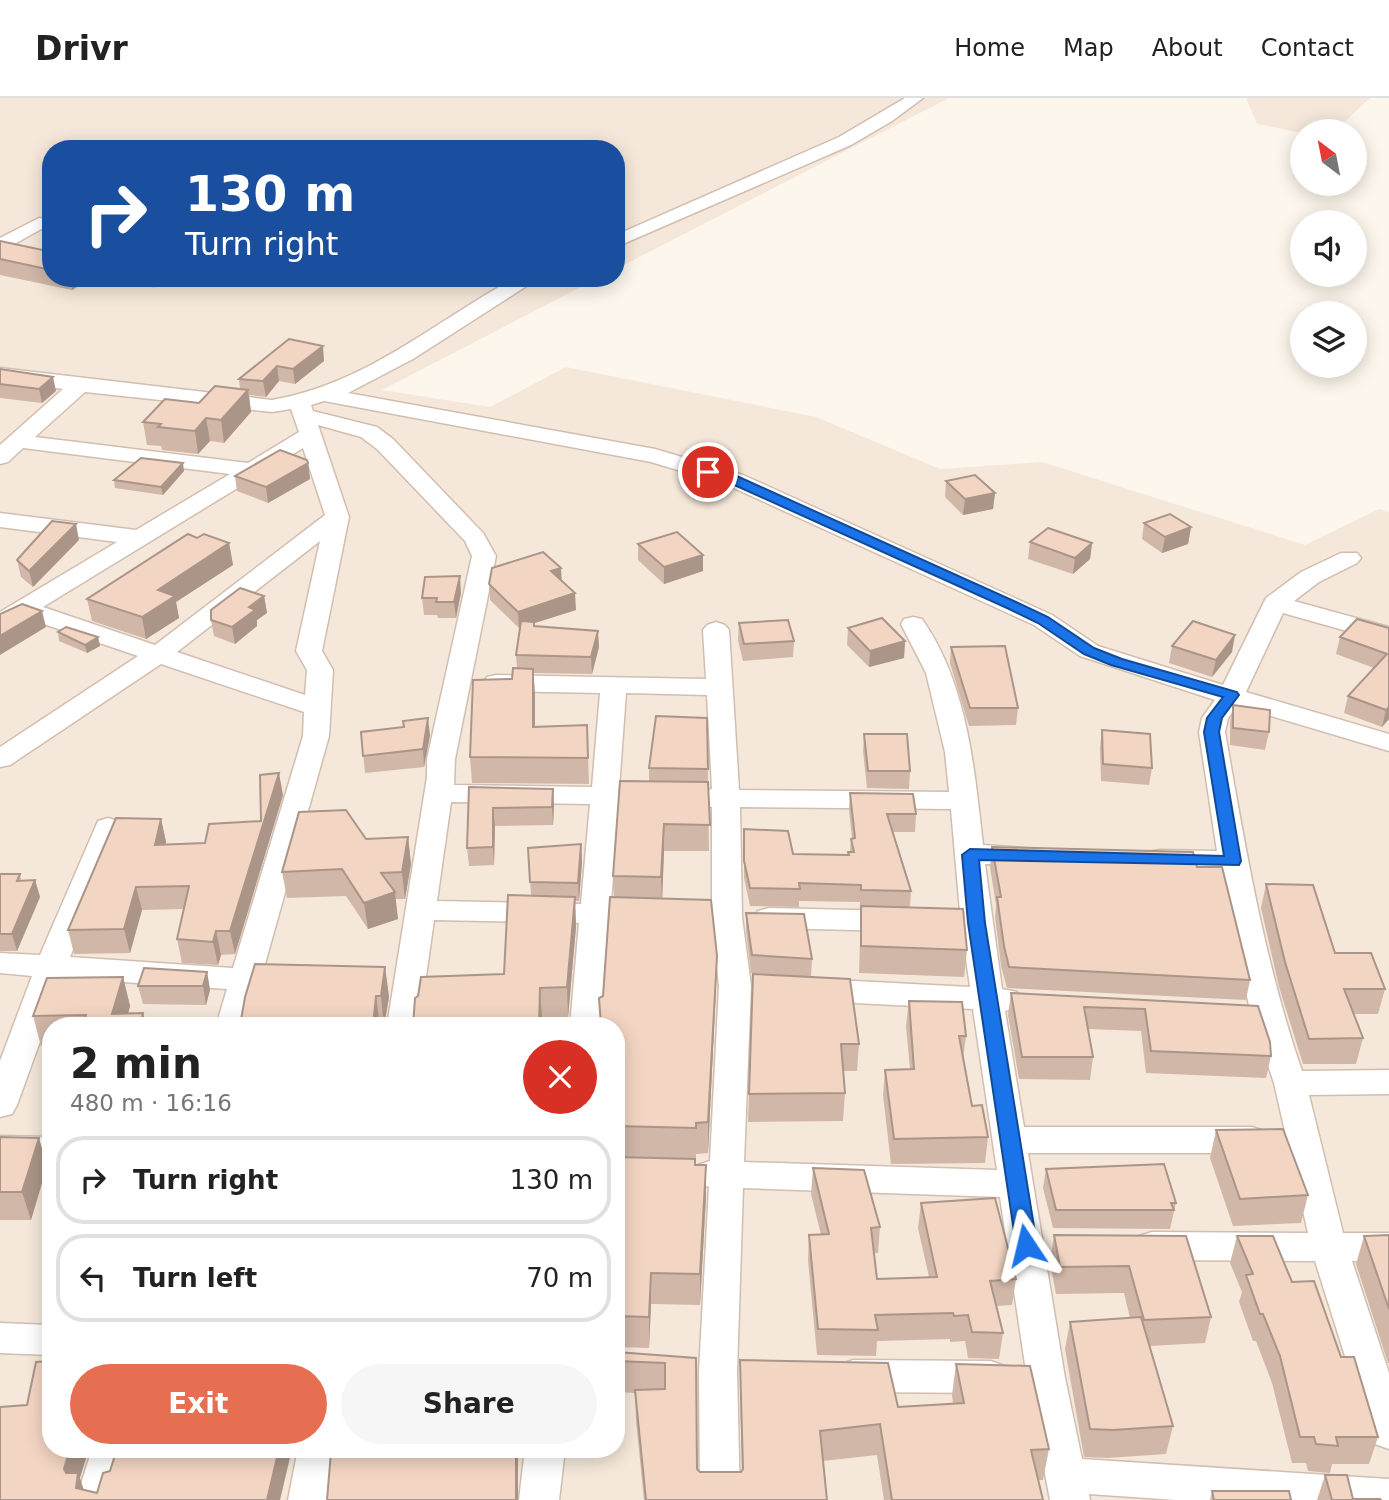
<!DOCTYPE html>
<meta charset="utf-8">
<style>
:root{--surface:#fff;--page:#f6f6f6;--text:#222;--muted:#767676;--line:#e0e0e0;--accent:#e76f51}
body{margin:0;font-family:"DejaVu Sans",sans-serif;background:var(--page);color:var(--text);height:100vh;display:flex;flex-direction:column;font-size:26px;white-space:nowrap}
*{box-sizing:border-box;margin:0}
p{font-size:23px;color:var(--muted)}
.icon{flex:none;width:38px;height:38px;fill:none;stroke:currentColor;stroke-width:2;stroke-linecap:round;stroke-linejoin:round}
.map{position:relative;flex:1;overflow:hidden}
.drawer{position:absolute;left:42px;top:919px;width:583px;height:441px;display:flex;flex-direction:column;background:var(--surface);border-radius:28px;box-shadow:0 4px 18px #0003}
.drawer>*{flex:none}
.top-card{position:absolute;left:42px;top:42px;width:583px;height:147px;border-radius:28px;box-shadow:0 4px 18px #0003;background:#1a4fa0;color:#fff;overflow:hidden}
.needle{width:46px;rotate:328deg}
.fabs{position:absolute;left:1290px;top:21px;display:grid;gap:14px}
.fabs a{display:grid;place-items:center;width:77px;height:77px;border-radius:50%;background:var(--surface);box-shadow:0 4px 18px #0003;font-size:35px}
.pin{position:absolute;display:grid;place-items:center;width:60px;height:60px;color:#fff;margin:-30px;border:4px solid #fff;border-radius:50%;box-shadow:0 2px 7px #0007}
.me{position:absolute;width:77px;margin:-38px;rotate:350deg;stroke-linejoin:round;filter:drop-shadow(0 0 5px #0008)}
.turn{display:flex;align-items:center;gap:24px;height:147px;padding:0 28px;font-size:32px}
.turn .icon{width:91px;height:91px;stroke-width:2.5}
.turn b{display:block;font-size:49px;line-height:60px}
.round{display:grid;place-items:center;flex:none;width:74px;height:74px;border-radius:37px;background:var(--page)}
.head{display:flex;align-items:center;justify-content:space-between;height:119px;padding:0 28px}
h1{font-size:42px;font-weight:700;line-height:52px}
.cta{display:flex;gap:14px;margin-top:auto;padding:14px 28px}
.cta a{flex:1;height:80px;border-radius:42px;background:var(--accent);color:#fff;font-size:28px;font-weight:700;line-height:80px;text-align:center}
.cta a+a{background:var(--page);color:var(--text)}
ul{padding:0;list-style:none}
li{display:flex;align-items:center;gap:21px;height:88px;margin:0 14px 10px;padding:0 14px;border:4px solid var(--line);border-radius:28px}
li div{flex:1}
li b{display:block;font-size:26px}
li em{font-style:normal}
header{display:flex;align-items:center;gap:42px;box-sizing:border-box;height:98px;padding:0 35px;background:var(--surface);border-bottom:2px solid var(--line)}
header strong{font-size:33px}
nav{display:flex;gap:38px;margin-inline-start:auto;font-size:24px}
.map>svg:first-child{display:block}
.residential{fill:#f5e8da;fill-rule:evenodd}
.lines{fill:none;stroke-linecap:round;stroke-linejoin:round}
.street-casing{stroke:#d1beb0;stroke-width:3}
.street{fill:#fff;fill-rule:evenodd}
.wall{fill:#d1b7a8}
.shaded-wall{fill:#aa9588}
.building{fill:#f3d5c3;stroke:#aa9588;stroke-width:2}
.route{fill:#1a73e8;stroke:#114b97;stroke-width:2}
</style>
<header>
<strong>Drivr</strong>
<nav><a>Home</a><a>Map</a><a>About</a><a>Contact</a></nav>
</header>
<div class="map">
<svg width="1389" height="1402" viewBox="0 0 1389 1402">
<rect width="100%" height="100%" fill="#fdf6ec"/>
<g class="residential">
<path d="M0 0H949L616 171V51H51V180H598L382 292 490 309 566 269 816 319 940 371 1042 364 1305 447 1379 411 1389 414V1402H0ZM51 928H616V1351H51Z"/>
<path d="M1246 0H1370L1335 33 1302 35 1257 26Z"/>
</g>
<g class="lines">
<g class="street-casing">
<g id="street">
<path d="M905 0H923L892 23 851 47 616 149V137L839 39Z"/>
<path d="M39 120 45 121 48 125 45 129 0 154V140Z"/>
<path d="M136 180H162L163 182 154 188 138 184Z"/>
<path d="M515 180H539L413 261 348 295 655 351 743 377 1052 517 1098 548 1223 587 1266 500 1301 474 1341 455H1357L1361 460 1357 465 1319 484 1294 503 1389 529V545L1283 515 1246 594 1389 636V653L1237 608 1228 620 1225 634C1245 748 1264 863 1302 973L1389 972V996L1309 997 1343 1135H1389V1163H1352L1389 1275V1351L1375 1346 1369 1334 1315 1163 1152 1162 1139 1158 1134 1148 1139 1138 1152 1134 1308 1135 1274 985 1251 917 1220 772 1149 768 1144 761 1149 754 1159 752 1217 753 1199 634 1202 620 1215 602 1080 558 1034 527 727 387 651 364 324 303 311 307 313 313 377 329 393 341 483 435 496 458 455 661 454 687 592 689 600 595 496 593 487 591 483 585 487 579 496 577 706 581 703 532 707 527 716 524 725 527 729 532 739 692 949 694 945 654 926 575 901 526 904 521 913 519 922 521C968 587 974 669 983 747L1037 751 1041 758 1037 765 1027 767 985 766 1002 891 1017 894 1022 902 1017 910 1005 913 1024 1029H1252L1264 1033 1269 1042 1264 1051 1252 1055H1028L1065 1280 1082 1361 1389 1381V1402H1176L1089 1396 1090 1402H1050L1027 1280 1000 1099 743 1090 737 1274 740 1402H700L699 1274 709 1089 698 1085 693 1076 698 1067 710 1063 719 888 712 819V709L697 706 693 700 697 694 712 691 707 597 626 595 619 690 666 693 670 699 666 705 656 708 618 707 611 806 659 810 663 817 659 824 648 827 609 826 602 928H570L579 825 434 822 419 928H387L427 679V661L472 458 465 443 377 351 361 339 318 327 349 419 322 553 333 572 329 638 263 873 272 875 277 883 272 891 258 893 248 928H216L227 891 63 880 17 1007 12 1016 0 1019V963L32 878 0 875V855L40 857 98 723 108 720 118 723 122 729 70 859 233 870 303 638 304 614 161 566 10 667 0 669V649L138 558 26 520 0 532V514L117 444 0 429V415L136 432 230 376 23 350 8 364 0 366V347L63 291 0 282V270L272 302C368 285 432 225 515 180ZM85 294 272 314 291 311 299 334 248 365 35 339ZM303 350 325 417 155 547 43 509ZM320 443 296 553 307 572 305 597 177 554ZM451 704 590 706 581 806 437 803ZM740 709 951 711 961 825 970 889 816 881 805 884 800 892 805 900 816 903 973 911 997 1072 744 1064 751 888 742 819Z"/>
<path d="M769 810 896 813 907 816 911 823 907 830 896 833 769 830 758 827 754 820 758 813Z"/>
<path d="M0 1038 51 1039V1065L0 1064Z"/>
<path d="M0 1225 51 1227V1257L0 1255Z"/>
<path d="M853 1262 991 1263 1004 1268 1010 1279 1004 1290 991 1295 853 1294 840 1289 834 1278 840 1267Z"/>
<path d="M92 1351H132L116 1402H76Z"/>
<path d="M298 1351H338L328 1402H288Z"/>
<path d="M525 1351H565L559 1402H519Z"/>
</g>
</g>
<use href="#street" class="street"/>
</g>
<g class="wall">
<path d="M0 143 47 153 51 148V180H91L72 192 0 177Z"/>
<path d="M289 241 324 263 295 286 279 283 266 299 249 297 251 314 224 345 210 343 198 356 162 352 161 348 147 347 143 324 240 291 239 281Z"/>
<path d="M0 271 56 293 42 305 0 300Z"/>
<path d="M308 365 310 381 268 405 237 393 235 378Z"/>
<path d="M184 373 163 397 115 390 114 382Z"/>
<path d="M946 383 995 395 993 411 963 417 945 399Z"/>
<path d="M1144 425 1191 429 1188 446 1162 455 1142 441Z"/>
<path d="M197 440 229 445 233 467 176 504 179 520 146 541 92 523 87 501Z"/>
<path d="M79 442 33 489 21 479 17 462Z"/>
<path d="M1030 444 1092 445 1090 461 1073 476 1028 461Z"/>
<path d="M638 446 703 473 664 486 638 462Z"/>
<path d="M561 470V482L576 512 534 525V528L599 549 592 576 534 575 535 629 587 627 589 686 472 685 470 659 517 570 516 557 520 530H519L490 502 489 486Z"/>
<path d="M461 495 456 520H438L437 517H424L422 500Z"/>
<path d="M264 498 267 515 257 522V528L235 546 214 538 211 522Z"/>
<path d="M739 525 794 543 793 559 743 563 738 542Z"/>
<path d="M848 530 905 543 904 560 869 569 847 547Z"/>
<path d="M1389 530V621L1382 629 1344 615 1348 598 1374 570 1336 556 1340 539Z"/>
<path d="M58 534 98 539 100 548 87 555 59 543Z"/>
<path d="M1172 548 1232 554 1212 579 1169 565Z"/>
<path d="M951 549 1018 610 1016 627 969 628 950 565Z"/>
<path d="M1233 607 1269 634 1265 652 1230 647V624Z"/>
<path d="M707 620 709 753H664L662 800 716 888 708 1055 696 1056V1061L616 1058V928L601 927 614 799 613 778 649 683V670Z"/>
<path d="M1102 632 1152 670 1149 687 1101 683 1100 650Z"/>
<path d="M361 634 430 637 424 669 365 675Z"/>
<path d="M864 636 910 673 909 691 867 690 863 653Z"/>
<path d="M469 689 553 691 554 708 553 727 495 728 494 767 469 768 467 750Z"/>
<path d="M850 695 916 716 915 734H893L911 793 910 809 967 852 964 879 859 875 861 810H860V804L799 803V809L750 808 744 780V731L793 756 848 757V754H850L851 741 852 740 849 712Z"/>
<path d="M283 697 235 856 221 857 218 867 182 865 177 841 184 811 142 812 130 855 74 856 68 832 161 721 166 744 165 747 205 745 261 723Z"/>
<path d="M408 739 411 766 405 801H395L398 821 368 831 346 798 287 800 282 774 366 741Z"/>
<path d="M581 746 582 764 579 803H575L576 829 568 919 542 920 504 876 531 797 528 750Z"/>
<path d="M992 749 1197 769 1250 882 1246 902 1007 890 1001 868 995 819 996 807 990 769Z"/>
<path d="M0 776H20L21 782H35L40 799 17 853H0Z"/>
<path d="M1266 786 1335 855 1385 891 1378 916H1354L1363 940 1356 966H1303L1279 889 1261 810Z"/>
<path d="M746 815 812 861 811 879 859 946 857 973H843L845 995 843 1023 748 1024 753 876H767L751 875 746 833Z"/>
<path d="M385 869 389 899 384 928H240Z"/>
<path d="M207 874 210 892 206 907 143 906 138 888Z"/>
<path d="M123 879 130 908 128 915H143L146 928H51V947L41 948 33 918Z"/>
<path d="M1011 895 1258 908 1271 958 1266 980 1146 975 1141 933 1088 931 1093 959 1090 982 1019 981 1008 917Z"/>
<path d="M909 903 966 938 963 961 972 1008 988 1039 985 1065 891 1066 883 997 885 972 910 971 906 928Z"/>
<path d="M1216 1032 1308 1097 1301 1125 1233 1128 1210 1060Z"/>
<path d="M0 1039 47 1068 31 1122H0Z"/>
<path d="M616 1059 695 1067 706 1098 700 1207 651 1206 649 1250 616 1249Z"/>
<path d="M813 1070 880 1129 878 1155H874L877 1181 929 1179 918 1130 921 1105 1016 1181 1012 1207 996 1208 1003 1235 999 1261 968 1260 965 1243 950 1244V1241L877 1243 876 1258 817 1257 808 1163 809 1137H821L811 1096Z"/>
<path d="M1046 1071 1176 1105 1170 1131 1053 1130 1043 1090Z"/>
<path d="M1054 1137 1186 1138 1211 1219 1205 1245 1149 1248 1173 1328 1166 1356 1107 1360 1084 1359 1065 1251 1070 1224 1130 1220 1124 1195 1056 1196 1050 1164Z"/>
<path d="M1389 1137V1265H1388L1356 1166 1364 1138Z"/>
<path d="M1237 1138 1292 1184 1341 1259 1378 1339 1369 1366H1332L1330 1375 1308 1373 1306 1365H1292L1272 1285 1256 1243H1253L1239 1204 1242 1194 1230 1165Z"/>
<path d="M616 1254 696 1260 697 1371 700 1374H741L742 1373 740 1293V1262L898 1309 953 1306 952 1297 956 1266 1049 1351 1043 1382H1038L1043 1402H884L877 1357 823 1363 827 1402H644L636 1323 635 1295 616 1294Z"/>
<path d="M1325 1377 1353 1401 1381 1402H1317Z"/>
<path d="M1212 1393 1291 1402H1210Z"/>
</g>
<g class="shaded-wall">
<path d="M70 180H91L72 192Z"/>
<path d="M323 248 324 263 295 286 293 271Z"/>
<path d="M277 268 279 283 266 299 263 283Z"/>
<path d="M53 279 56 293 42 305 39 291Z"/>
<path d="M248 292 251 314 224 345 221 322Z"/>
<path d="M206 320 210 343 198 356 195 333Z"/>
<path d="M183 365 184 373 163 397 161 389Z"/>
<path d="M308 365 310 381 268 405 266 389Z"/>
<path d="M995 395 993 411 963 417 965 401Z"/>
<path d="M76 426 79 442 33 489 29 473Z"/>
<path d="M1191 429 1188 446 1162 455 1165 439Z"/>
<path d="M229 445 233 467 176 504 179 520 146 541 142 519 158 492Z"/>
<path d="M1092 445 1090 461 1073 476 1075 460Z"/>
<path d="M703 457V473L664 486V469Z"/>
<path d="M561 470 562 487 551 473Z"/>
<path d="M460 478 461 495 456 520 454 504Z"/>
<path d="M575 495 576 512 519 530 518 514Z"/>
<path d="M264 498 267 515 257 522V528L235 546 232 529 249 509Z"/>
<path d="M42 513 46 529 0 557V538Z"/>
<path d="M598 533 599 549 592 576 591 559Z"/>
<path d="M1235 537 1232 554 1212 579 1216 562Z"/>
<path d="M98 539 100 548 87 555 85 547Z"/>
<path d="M905 543 904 560 869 569 870 553Z"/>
<path d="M533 571 535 596V654L533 629Z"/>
<path d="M1389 609V621L1382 629 1386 612Z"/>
<path d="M428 620 430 637 424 669 423 651Z"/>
<path d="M279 675 283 697 235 856 230 833Z"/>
<path d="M553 691 554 708 553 727 552 709Z"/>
<path d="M493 710 495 728 494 767 493 749Z"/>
<path d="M161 721 166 744 159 770 155 747Z"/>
<path d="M664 726V753L662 805 661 779Z"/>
<path d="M408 739 411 766 405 801 402 774Z"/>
<path d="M581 746 582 764 579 803 578 785Z"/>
<path d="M35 782 40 799 17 853 12 836Z"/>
<path d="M136 789 142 812 130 855 124 831Z"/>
<path d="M395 794 398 821 368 831 364 805Z"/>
<path d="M575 799 576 829 568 919 567 889Z"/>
<path d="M216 833 221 857 218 867 213 844Z"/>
<path d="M717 858 716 888 708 1055V1024Z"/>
<path d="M385 869 389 899 384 928 381 898Z"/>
<path d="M207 874 210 892 206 907 203 888Z"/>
<path d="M123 879 130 908 125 928 112 916Z"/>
<path d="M540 890 542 920V928H539Z"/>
<path d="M376 898 380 928H373Z"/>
<path d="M143 915 146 928H140Z"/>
<path d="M39 1040 47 1068 31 1122 22 1094Z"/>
<path d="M706 1067V1098L700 1207V1176Z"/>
<path d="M651 1175V1206L649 1250V1219Z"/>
<path d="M70 1351H89L80 1380 87 1402 76 1392 64 1371Z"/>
<path d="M279 1351H292L280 1402H267Z"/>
<rect x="516" y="1351" width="2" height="51"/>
</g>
<g class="building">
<path d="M0 143 47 153 51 148V172L0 161Z"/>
<path d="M289 241 323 248 293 271 277 268 263 283 239 281Z"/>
<path d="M0 271 53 279 39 291 0 286Z"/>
<path d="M215 288 248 292 221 322 206 320 195 333 158 329 161 326 143 324 165 301 199 305Z"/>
<path d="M280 352 307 362 308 365 266 389 235 378Z"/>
<path d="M141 360 183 365 161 389 114 382Z"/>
<path d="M975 377 995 395 965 401 946 383Z"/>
<path d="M1170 416 1191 429 1165 439 1144 425Z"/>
<path d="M52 423 76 426 29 473 17 462Z"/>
<path d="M1048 430 1092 445 1075 460 1030 444Z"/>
<path d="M677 434 703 457 664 469 638 446Z"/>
<path d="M188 436 197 440 204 436 229 445 158 492 175 498 142 519 87 501Z"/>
<path d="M543 454 561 470 551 473 575 495 518 514 489 486 492 470Z"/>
<path d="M460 478 454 504H436L437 500H422L425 479Z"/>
<path d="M240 490 264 498 249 509 255 512 232 529 211 522V512Z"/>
<path d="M22 506 42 513 0 538V516Z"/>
<path d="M882 520 905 543 870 553 848 530Z"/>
<path d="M1357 521 1389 530V609L1386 612 1348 598 1387 556 1340 539Z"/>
<path d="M788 522 794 543 744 546 739 525Z"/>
<path d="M521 523 534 524V528L598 533 591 559 516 557Z"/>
<path d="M1193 523 1235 537 1216 562 1172 548Z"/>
<path d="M66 529 98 539 85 547 58 534Z"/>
<path d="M1005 548 1018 610H970L951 549Z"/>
<path d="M513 570 533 571V629L587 627 588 660 470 659 473 582 512 581Z"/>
<path d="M1233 607 1270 612 1269 634 1233 630Z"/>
<path d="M656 618 707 620 708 671 649 670Z"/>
<path d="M428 620 423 651 363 658 361 634 404 629 403 623Z"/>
<path d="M1102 632 1150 636 1152 670 1103 666Z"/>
<path d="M864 636H907L910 673H868Z"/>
<path d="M279 675 230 833H216L213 844 177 841 189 788 136 789 124 831 68 832 116 720 161 721 155 747 205 745 209 726 261 723 260 677Z"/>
<path d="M620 683 708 684 710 727 664 726 661 779 613 778Z"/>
<path d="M469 689 553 691 552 709 493 710V749L467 750Z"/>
<path d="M850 695 913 696 916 716H887L911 793 861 792V787L799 785 800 791 750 790 744 763V731L788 733 793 756 849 757 848 754H854L851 741 855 740Z"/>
<path d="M346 712 366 741 408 739 402 774 381 775 395 794 364 805 342 771 282 774 299 714Z"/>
<path d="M581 746 578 785 530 784 528 750Z"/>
<path d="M992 749 1193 754 1197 769H1222L1250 882 1009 869 1004 848 997 799H1001Z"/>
<path d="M0 776H20L17 783 35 782 12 836H0Z"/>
<path d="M1266 786 1313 787 1335 855H1371L1385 891H1344L1363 940 1309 941 1285 864Z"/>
<path d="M508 797 575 799 567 889 540 890 539 928H413L415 900 418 898 421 879 504 876Z"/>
<path d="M610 799 711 802 717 858 708 1024 696 1025V1030L616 1028V928H598L601 927 599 900 603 898Z"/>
<path d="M861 808 963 811 967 852 861 848Z"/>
<path d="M746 815 804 816 812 861 752 857Z"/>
<path d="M255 866 385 869 381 898H376L373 928H240L245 899Z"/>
<path d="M144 870 207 874 203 888H138Z"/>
<path d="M753 876 850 881 859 946H841L845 995 749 996Z"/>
<path d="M123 879 112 916 143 915 140 928H83L86 917 33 918 47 880Z"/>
<path d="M1011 895 1258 908 1270 944 1271 958 1151 953 1145 911 1084 909 1093 959H1022Z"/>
<path d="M909 903 962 904 966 938H959L972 1008 982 1007 988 1039 894 1041 885 972 914 971Z"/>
<path d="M1283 1031 1308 1097 1240 1101 1216 1032Z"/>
<path d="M0 1039 39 1040 22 1094H0Z"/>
<path d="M616 1059 695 1061V1067H706L700 1176 651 1175 649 1219 616 1218Z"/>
<path d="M1164 1066 1176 1105H1171L1174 1112H1056L1046 1071Z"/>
<path d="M813 1070 864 1072 880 1129 871 1130 877 1181 937 1179 921 1105 995 1100 1016 1181 990 1183 1003 1235 972 1234 968 1217 954 1218 953 1215 875 1217 878 1232 818 1231 809 1137 829 1136Z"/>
<path d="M1054 1137 1186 1138 1211 1219 1144 1222 1129 1168 1060 1169Z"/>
<path d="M1389 1137V1211L1364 1138Z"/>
<path d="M1237 1138H1273L1292 1184 1314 1183 1341 1259H1354L1378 1339H1336L1338 1348 1316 1346 1314 1339H1300L1280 1258 1263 1216H1260L1246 1177 1253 1176Z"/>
<path d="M1141 1219 1173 1328 1113 1332 1090 1331 1070 1224Z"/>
<path d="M616 1254 696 1260 697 1371 700 1374H741L743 1371 740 1262 888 1265 898 1309 964 1305 956 1266 1030 1268 1049 1351 1031 1352 1043 1402H892L880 1326 820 1333 827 1402H646L635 1292 665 1291V1265L616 1263Z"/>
<path d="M51 1263V1351H70L64 1371 66 1375H78L76 1390 97 1395 103 1375 110 1373 117 1351H279L267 1402H0V1309L27 1307 36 1264Z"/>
<path d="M368 1351H516V1402H327L331 1354Z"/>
<path d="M1325 1377H1347L1353 1401H1380L1381 1402H1332Z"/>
<path d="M1212 1393H1289L1291 1402H1214Z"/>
</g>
<path class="route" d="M708 370 739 379 1016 504 1048 519 1094 550 1122 561 1237 594 1239 597 1222 620 1219 634 1241 763 1239 767 979 762 985 825 1037 1147 1034 1153 1026 1155 1019 1153 1016 1147 968 825 962 757 970 751 1224 758 1204 634 1207 620 1223 599 1111 567 1084 556 1038 525 1007 510 730 385 704 377 702 374Z"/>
</svg>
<div class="fabs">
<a><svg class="needle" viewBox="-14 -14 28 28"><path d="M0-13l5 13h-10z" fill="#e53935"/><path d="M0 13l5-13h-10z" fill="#767676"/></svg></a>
<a><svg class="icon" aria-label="sound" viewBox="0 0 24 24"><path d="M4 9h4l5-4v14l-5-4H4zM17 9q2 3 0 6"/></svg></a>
<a><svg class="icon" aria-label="layers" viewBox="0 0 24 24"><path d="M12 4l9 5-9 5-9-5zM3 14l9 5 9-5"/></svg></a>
</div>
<div class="pin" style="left:708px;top:374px;background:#d93025"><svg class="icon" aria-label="arrive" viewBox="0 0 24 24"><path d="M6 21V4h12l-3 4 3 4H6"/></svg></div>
<svg class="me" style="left:1026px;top:1147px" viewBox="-20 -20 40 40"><path d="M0-17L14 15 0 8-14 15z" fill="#1a73e8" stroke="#fff" stroke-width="4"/></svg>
<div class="top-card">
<div class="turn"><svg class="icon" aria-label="right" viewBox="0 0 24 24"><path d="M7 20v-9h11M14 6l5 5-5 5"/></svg><div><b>130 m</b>Turn right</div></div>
</div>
<section class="drawer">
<div class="head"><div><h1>2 min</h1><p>480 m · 16:16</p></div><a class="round" style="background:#d93025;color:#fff"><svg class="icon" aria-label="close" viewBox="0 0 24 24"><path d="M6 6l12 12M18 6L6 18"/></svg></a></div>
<ul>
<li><svg class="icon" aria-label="right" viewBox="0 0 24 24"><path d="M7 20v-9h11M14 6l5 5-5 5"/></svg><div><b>Turn right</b></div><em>130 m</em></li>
<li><svg class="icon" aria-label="left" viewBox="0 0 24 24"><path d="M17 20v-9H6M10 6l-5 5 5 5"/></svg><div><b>Turn left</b></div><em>70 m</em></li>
</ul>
<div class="cta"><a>Exit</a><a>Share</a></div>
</section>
</div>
